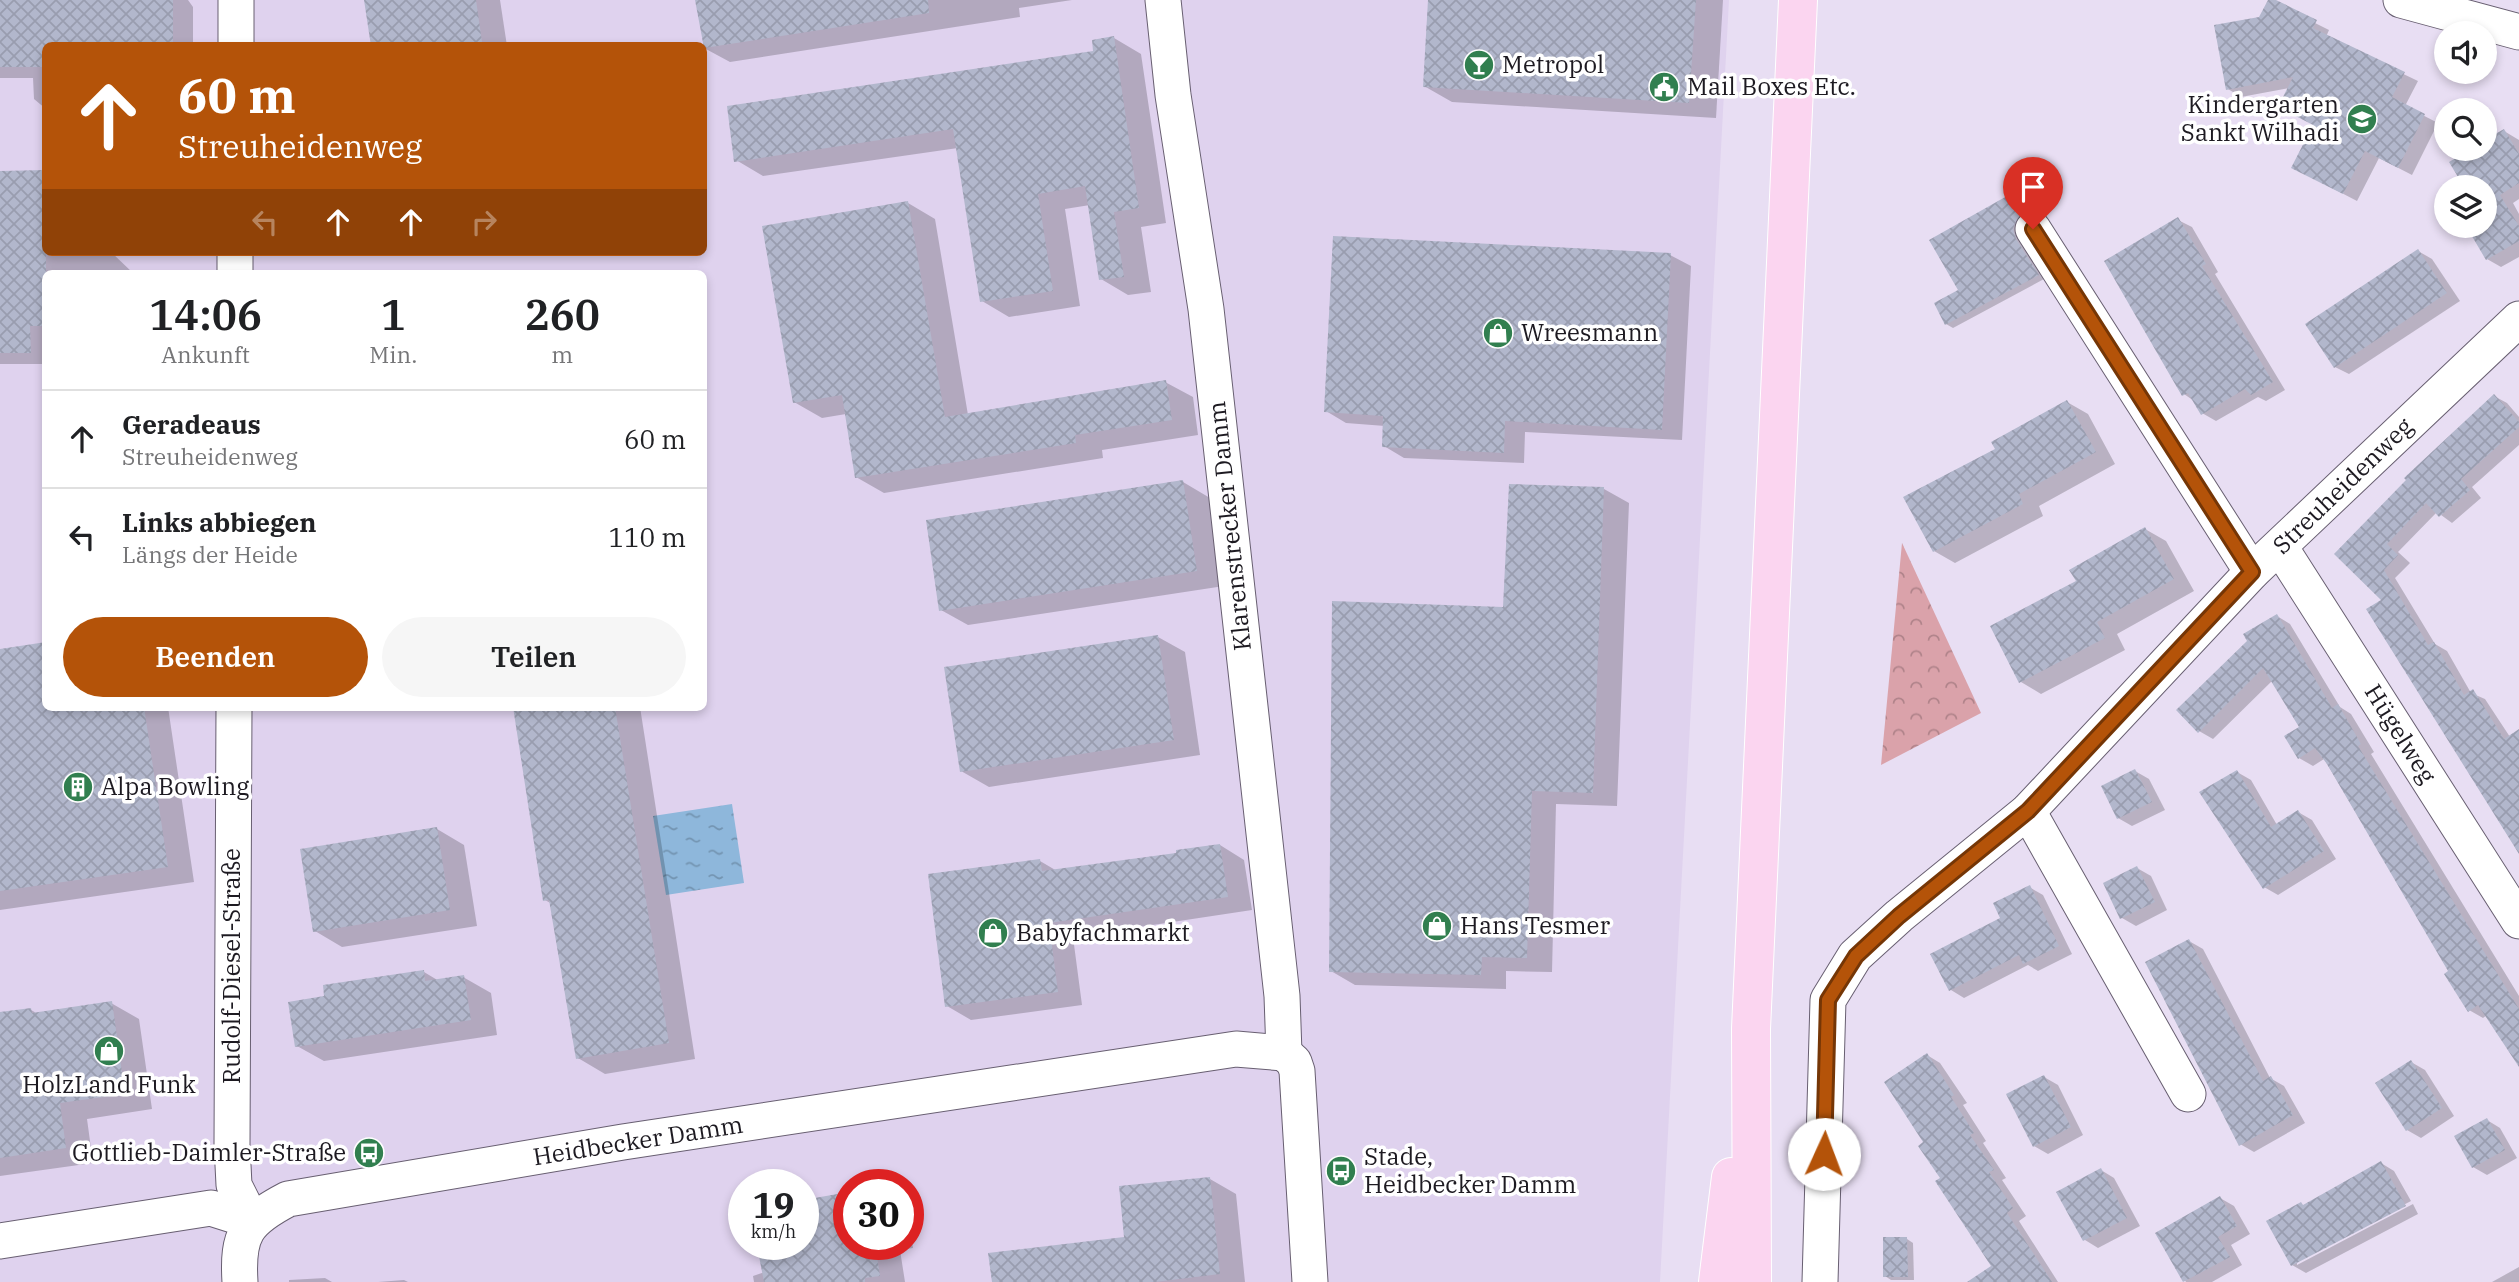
<!DOCTYPE html>
<html lang="de">
<meta charset="utf-8">
<style>
:root{--surface:#fff;--page:#f6f6f6;--text:#202124;--muted:#757577;--line:#e0e0e0;--accent:#b45309}
body{margin:0;font-family:"IBM Plex Serif",serif;background:var(--page);color:var(--text);height:100vh;display:flex;flex-direction:column;font-size:26px;white-space:nowrap}
*{box-sizing:border-box;margin:0}
p{font-size:23px;color:var(--muted)}
.icon{flex:none;width:38px;height:38px;fill:none;stroke:currentColor;stroke-width:2;stroke-linecap:round;stroke-linejoin:round}
.map{position:relative;flex:1;overflow:hidden}
.sheet{position:absolute;left:42px;top:270px;width:665px;height:441px;display:flex;flex-direction:column;background:var(--surface);border-radius:10px;box-shadow:0 4px 10px #0003}
.sheet>*{flex:none}
.guide{position:absolute;left:42px;top:42px;width:665px;height:214px;border-radius:10px;box-shadow:0 4px 10px #0003;background:#b45309;color:#fff;overflow:hidden}
.fabs{position:absolute;left:2434px;top:21px;display:grid;gap:14px}
.fabs a{display:grid;place-items:center;width:63px;height:63px;border-radius:50%;background:var(--surface);box-shadow:0 4px 10px #0003;font-size:35px}
.speed{position:absolute;left:728px;top:1169px;display:flex;gap:14px;font-size:35px;font-weight:700;text-align:center}
.speed>*{display:grid;place-content:center;width:91px;height:91px;border-radius:50%;background:var(--surface);box-shadow:0 4px 10px #0003;line-height:1}
.speed small{font-size:18px;font-weight:400}
.speed .limit{border:10px solid #d22;background:#fff;color:#111}
.pin{position:absolute;display:grid;place-items:center;width:60px;height:60px;color:#fff;margin:-72px -30px;border-radius:50% 50% 50% 0;rotate:-45deg;box-shadow:0 0 7px #0007}
.pin .icon{rotate:45deg}
.me{position:absolute;width:77px;margin:-38px;rotate:2deg;stroke-linejoin:round;filter:drop-shadow(0 0 5px #0008)}
.turn{display:flex;align-items:center;gap:24px;height:147px;padding:0 21px;font-size:32px}
.turn .icon{width:91px;height:91px;stroke-width:2.5}
.turn b{display:block;font-size:49px;line-height:60px}
.lanes{display:flex;align-items:center;height:66px;padding:0 21px;background:#0003;justify-content:center;gap:35px;direction:ltr}
.lanes .off{opacity:.35}
.eta{display:flex;justify-content:space-evenly;align-items:center;height:119px;text-align:center}
.eta b{font-size:42px;font-weight:600;line-height:49px}
.button{display:flex;gap:14px;margin-top:auto;padding:14px 21px}
.button a{flex:1;height:80px;border-radius:42px;background:var(--accent);color:#fff;font-size:28px;font-weight:600;line-height:80px;text-align:center}
.button a+a{background:var(--page);color:var(--text)}
ul{padding:0;list-style:none}
li{display:flex;align-items:center;gap:21px;height:98px;padding:0 21px;border-top:2px solid var(--line)}
li div{flex:1}
li b{display:block;font-size:26px}
li em{font-style:normal}
.map>svg:first-child{display:block}
.built{fill:#dfd2ee;fill-rule:evenodd}
.park{fill:url(#park-crowns)}
.water{fill:url(#water-ripples)}
.shadow{fill:#0003}
.building{fill:url(#building-cross-hatch)}
.lines{fill:none;stroke-linecap:round;stroke-linejoin:round}
.minor-casing{stroke:#685f71;stroke-width:37}
.primary-casing{stroke:#fff;stroke-width:40}
.minor{stroke:#fff;stroke-width:35}
.primary{stroke:#fbd5f0;stroke-width:38}
.route-casing{stroke:#753606;stroke-width:18}
.route{stroke:#b45309;stroke-width:12}
.labels{text-anchor:middle;stroke-width:7;stroke-linejoin:round;paint-order:stroke}
.poi-label{font-size:24px;fill:#1d1a21;stroke:#fff;text-anchor:start}
.street-label{font-size:24px;fill:#1d1a21;stroke:#fff}
</style>
<div class="map">
<svg width="2519" height="1282" viewBox="0 0 2519 1282">
<defs>
<pattern id="park-crowns" width="20" height="18" patternUnits="userSpaceOnUse" patternTransform="scale(1.75)"><rect width="20" height="18" fill="#daa2aa"/><path d="M2 6a3 3 0 1 1 6 0M12 15a3 3 0 1 1 6 0" fill="none" stroke="#b0838a"/></pattern>
<pattern id="water-ripples" width="26" height="14" patternUnits="userSpaceOnUse" patternTransform="scale(1.75)"><rect width="26" height="14" fill="#8eb7db"/><path d="M2 4q2-2 4 0t4 0M15 11q2-2 4 0t4 0" fill="none" stroke="#7394b1"/></pattern>
<pattern id="building-cross-hatch" width="8" height="8" patternUnits="userSpaceOnUse" patternTransform="scale(1.75)"><rect width="8" height="8" fill="#b2b7cc"/><path d="M0 0l8 8M0 8l8-8" fill="none" stroke="#999daf"/></pattern>
</defs>
<rect width="100%" height="100%" fill="#e8def3"/>
<path class="built" d="M0 0H1729L1660 1282H0ZM46 46H704V252H46ZM46 273H704V707H46ZM744 1185H803V1244H744ZM849 1185H908V1244H849Z"/>
<path class="park" d="M1902 543 1981 713 1881 765Z"/>
<path class="water" d="M732 804 744 883 666 895 653 816Z"/>
<g class="shadow">
<path d="M0 0H188L193 7V46H46V109L34 99 33 78H0Z"/>
<path d="M366 0H500L507 46H372Z"/>
<path d="M697 0H1072L1019 8 1020 17 730 62 704 48Z"/>
<path d="M1430 0H1723L1716 118 1452 102 1424 86Z"/>
<path d="M2269 0 2329 30 2326 37 2418 81 2405 106 2438 123 2412 175 2379 158 2357 201 2307 175 2315 125 2290 88 2241 97 2228 89Z"/>
<path d="M1114 38 1141 54 1166 223 1141 227 1151 292 1128 295 1101 279 1090 205 1065 209 1080 306 1009 317 982 301 958 148 763 176 736 160 1095 53Z"/>
<path d="M2504 131 2519 140V199L2513 203 2519 214V257L2501 267 2487 259 2468 226H2485V187H2466L2451 162 2474 149H2485V142Z"/>
<path d="M0 173 46 252H111L133 273H46V364H0Z"/>
<path d="M2007 198 2013 202 2024 221 2019 233 2022 244 2044 279 1953 328 1946 324Z"/>
<path d="M908 203 935 219 968 415 1165 382 1193 397 1198 435 1102 450 1103 458 884 493 856 477 846 414 822 418 794 402Z"/>
<path d="M2178 220 2192 227 2218 272 2215 274 2285 390 2266 401 2258 397 2216 421 2202 413 2194 401 2184 394Z"/>
<path d="M2418 251 2432 259 2460 301 2349 374 2335 367Z"/>
<path d="M1670 255 1691 266 1682 440 1525 432 1524 463 1404 458 1384 446 1385 426 1346 423 1326 411Z"/>
<path d="M380 270H421L425 273H380Z"/>
<path d="M2494 396 2507 403 2519 417V445L2472 487 2481 498 2452 523 2437 512 2398 552 2410 563 2395 578 2435 644 2447 651 2471 693 2485 699 2510 737 2519 731V853L2368 610 2384 600 2337 554Z"/>
<path d="M2067 402 2088 414 2115 464 2039 506 2043 516 1955 563 1934 551 1997 450Z"/>
<path d="M1183 482 1210 498 1224 586 968 625 941 610Z"/>
<path d="M1604 489 1629 503 1617 806 1556 804 1552 972 1506 971V989L1355 985 1331 971 1505 609Z"/>
<path d="M2145 529 2166 541 2194 591 2117 634 2125 650 2041 694 2021 682 2078 582Z"/>
<path d="M2277 616 2290 624 2340 707 2351 714 2374 752 2371 754 2519 996V1064L2487 1015 2483 1018 2469 1010 2451 971 2324 759 2313 766 2299 758 2301 728 2273 680 2213 739 2199 731Z"/>
<path d="M1158 637 1185 652 1200 755 989 787 961 771Z"/>
<path d="M0 651 46 707H168L194 882 0 910Z"/>
<path d="M515 707H640L695 1059 605 1074 578 1058 552 904 545 900Z"/>
<path d="M2135 771 2149 779 2165 810 2132 826 2118 818Z"/>
<path d="M2237 772 2251 780 2277 825 2298 812 2312 820 2336 859 2278 895 2264 887Z"/>
<path d="M437 829 464 845 477 926 342 947 315 931Z"/>
<path d="M1220 845 1244 860 1252 910 1073 937 1082 1005 971 1020 947 1006 1040 861 1057 871 1178 855Z"/>
<path d="M2137 868 2151 876 2167 910 2136 926 2122 918Z"/>
<path d="M2029 887 2043 895 2072 954 2038 971 2028 965 1964 998 1951 990 1932 955 2003 918Z"/>
<path d="M2189 941 2203 949 2270 1078 2284 1086 2305 1123 2254 1152 2240 1144Z"/>
<path d="M424 972 439 981 463 977 491 993 497 1035 324 1061 297 1046 326 998Z"/>
<path d="M111 1003 139 1019 152 1109 87 1119 93 1163 0 1176V1014L31 1010 38 1014Z"/>
<path d="M1927 1055 1940 1063 1967 1103 1963 1105 1986 1141 1983 1143 2006 1178 2002 1180 2026 1216 2019 1221 2058 1282H1990L1993 1267 1926 1143Z"/>
<path d="M2411 1062 2425 1070 2454 1116 2421 1138 2407 1130Z"/>
<path d="M2044 1077 2058 1085 2083 1135 2048 1154 2034 1146Z"/>
<path d="M2487 1120 2500 1128 2517 1158 2487 1175 2473 1167Z"/>
<path d="M2381 1163 2394 1171 2411 1201 2297 1261V1265L2413 1204 2418 1214 2306 1273 2292 1265 2304 1206Z"/>
<path d="M2101 1170 2114 1178 2140 1226 2098 1248 2085 1240 2059 1193Z"/>
<path d="M1210 1179 1236 1194 1245 1282H994L1126 1239Z"/>
<path d="M2220 1198 2234 1206 2250 1234 2231 1245 2242 1265 2212 1282H2186L2158 1234Z"/>
<path d="M908 1217 913 1248 900 1250 905 1282H754L753 1276 849 1244H908Z"/>
<path d="M1907 1239 1913 1243 1914 1280H1891L1885 1276Z"/>
<path d="M2519 1267V1282H2492Z"/>
<path d="M325 1278 332 1282H289V1280Z"/>
<path d="M404 1280 408 1282H378Z"/>
</g>
<g class="building">
<path d="M0 0H173V46H46V67H0Z"/>
<path d="M364 0H476L482 42 462 46H371Z"/>
<path d="M695 0H928L929 13 704 48Z"/>
<path d="M1428 0H1696L1689 103 1423 87Z"/>
<path d="M2268 0H2276L2317 20 2313 28 2405 72 2392 97 2425 114 2398 168 2365 151 2343 194 2291 168 2313 125 2278 107 2293 77 2226 90 2214 25 2259 17Z"/>
<path d="M1114 36 1139 208 1114 212 1124 277 1099 280 1085 186 1038 194 1053 291 980 302 953 129 734 162 727 106 1093 51 1092 40Z"/>
<path d="M2504 129 2519 154V183L2500 195 2519 226V241L2486 260 2466 226H2486L2485 187H2464L2449 162 2471 149H2485V140Z"/>
<path d="M46 170V326H30L31 353H0V171Z"/>
<path d="M2007 196 2018 216 2013 229 2016 239 2039 275 1945 325 1934 303 1958 290 1929 240Z"/>
<path d="M908 201 945 417 1166 380 1172 420 1075 435 1076 443 855 478 842 395 793 403 762 226Z"/>
<path d="M2178 217 2206 264 2202 266 2273 382 2251 395 2245 389 2201 415 2188 393 2182 396 2104 261Z"/>
<path d="M1333 236 1671 253 1662 430 1505 421 1504 453 1382 447 1383 416 1324 412Z"/>
<path d="M2418 249 2447 293 2334 368 2305 324Z"/>
<path d="M2494 394 2519 422V427L2461 479 2470 490 2439 517 2426 503 2387 544 2398 555 2384 570 2428 645 2434 642 2464 695 2473 689 2504 739 2519 729V854L2366 609 2381 600 2334 554 2406 480 2404 478Z"/>
<path d="M2067 400 2096 452 2019 494 2023 504 1933 552 1903 497 1995 449 1991 442Z"/>
<path d="M1183 480 1197 571 939 611 926 520Z"/>
<path d="M1509 484 1604 487 1593 793 1532 791 1527 958 1482 957 1481 975 1329 972 1332 601 1503 607Z"/>
<path d="M2145 527 2174 579 2097 622 2105 638 2019 683 1990 626 2076 581 2069 570Z"/>
<path d="M2277 614 2332 708 2338 704 2361 744 2358 746 2519 1009V1067L2478 1005 2468 1012 2444 974 2448 971 2327 764 2315 748 2298 759 2284 736 2299 727 2263 668 2198 733 2176 710 2247 641 2243 634Z"/>
<path d="M1158 635 1174 740 960 772 944 667Z"/>
<path d="M46 642V707H144L168 867 0 891V649Z"/>
<path d="M513 707H615L669 1043 576 1059 549 900 543 901Z"/>
<path d="M2135 769 2152 802 2117 819 2101 786Z"/>
<path d="M2237 770 2271 827 2298 810 2324 851 2263 889 2199 792Z"/>
<path d="M437 827 450 910 313 932 300 849Z"/>
<path d="M1220 844 1228 897 1049 923 1058 992 945 1007 928 874 1040 859 1042 871 1176 853V850Z"/>
<path d="M2137 866 2155 902 2120 919 2103 883Z"/>
<path d="M2030 885 2059 946 2023 964 2019 955 1949 991 1930 954 2000 918 1993 903Z"/>
<path d="M2189 939 2263 1081 2271 1076 2293 1115 2239 1146 2145 962Z"/>
<path d="M424 970 425 981 464 975 471 1020 295 1047 288 1002 324 996 323 985Z"/>
<path d="M112 1001 125 1094 60 1103 66 1148 0 1158V1012L31 1008 32 1013Z"/>
<path d="M1927 1053 1954 1095 1951 1097 1974 1133 1970 1135 1994 1170 1989 1172 2013 1208 2007 1213 2052 1282H1967L1991 1266 1935 1181 1940 1178 1918 1146 1923 1142 1884 1082Z"/>
<path d="M2411 1060 2442 1108 2406 1131 2375 1083Z"/>
<path d="M2044 1075 2071 1127 2033 1147 2006 1094Z"/>
<path d="M2487 1118 2505 1150 2472 1168 2454 1136Z"/>
<path d="M2381 1161 2406 1206 2291 1266 2266 1221 2301 1202 2303 1205Z"/>
<path d="M2101 1168 2127 1218 2083 1241 2056 1192Z"/>
<path d="M1210 1177 1220 1274 1155 1282H992L988 1253 1124 1237 1119 1186Z"/>
<path d="M849 1192V1244H875L880 1276 865 1278V1282H764L758 1251 809 1243 803 1200Z"/>
<path d="M2220 1196 2237 1226 2218 1237 2230 1257 2183 1282 2155 1233Z"/>
<path d="M1883 1237H1907L1908 1277H1883Z"/>
</g>
<g class="lines">
<g class="minor-casing">
<g id="minor">
<path d="M1163 0 1173 95 1206 309 1282 996 1284 1053"/>
<path d="M2401 0 2519 32"/>
<path d="M236 46V0"/>
<path d="M2033 229 2252 572"/>
<path d="M235 273V252"/>
<path d="M2280 547 2519 921"/>
<path d="M234 707 232 1145 234 1185 252 1221"/>
<path d="M2028 811 2188 1094"/>
<path d="M1284 1053 1294 1062 1297 1071 1310 1282"/>
<path d="M0 1241 211 1208 252 1221"/>
<path d="M240 1282C237 1234 246 1221 288 1199L623 1142 1236 1049 1284 1053"/>
<path d="M1820 1282 1828 1000 1855 956 1899 916 2028 811 2252 572 2519 319"/>
</g>
</g>
<g class="primary-casing">
<g id="primary">
<path d="M1718 1282 1731 1177"/>
<path d="M1752 1282 1751 1029 1798 0"/>
</g>
</g>
<use href="#minor" class="minor"/>
<use href="#primary" class="primary"/>
</g>
<g class="lines">
<g class="route-casing">
<path id="route" d="M1824 1154 1828 1000 1856 956 1899 916 2028 811 2252 572 2033 229"/>
</g>
<use href="#route" class="route"/>
</g>
<defs>
<g id="bar-disc" transform="scale(1.575)"><circle r="9.5" fill="#317f4f" stroke="#fff"/><path d="M-6-5H6L.8 .8V4.5H3.5V6h-7V4.5H-.8V.8Z" fill="#fff"/></g>
<g id="civic-disc" transform="scale(1.575)"><circle r="9.5" fill="#317f4f" stroke="#fff"/><path d="M-.6-6.5H3V-4.5H.6V-3L4-1V1h2V6H-6V1h2V-1L-.6-3ZM-1.2 2.5V6h2.4V2.5Z" fill="#fff"/></g>
<g id="school-disc" transform="scale(1.575)"><circle r="9.5" fill="#317f4f" stroke="#fff"/><path d="M0-5L7-2L0 1L-7-2ZM-4 1L0 2.5L4 1V4Q0 6-4 4Z" fill="#fff"/></g>
<g id="shop-disc" transform="scale(1.575)"><circle r="9.5" fill="#317f4f" stroke="#fff"/><path d="M-5-2.5h2.3a2.7 3.5 0 0 1 5.4 0H5L5.5 6h-11ZM-1.5-2.5h3a1.5 2.3 0 0 0-3 0Z" fill="#fff"/></g>
<g id="building-disc" transform="scale(1.575)"><circle r="9.5" fill="#317f4f" stroke="#fff"/><path d="M-4-6H4V6H1V3H-1V6H-4ZM-2.5-4.3h1.7v1.8h-1.7ZM.8-4.3h1.7v1.8H.8ZM-2.5-1h1.7V.8h-1.7ZM.8-1h1.7V.8H.8Z" fill="#fff"/></g>
<g id="bus-disc" transform="scale(1.575)"><circle r="9.5" fill="#317f4f" stroke="#fff"/><path d="M-5-6H5V4H4V6H2V4H-2V6H-4V4H-5ZM-3.5-4V0h7V-4ZM-3.5 1.2v1.5H-2V1.2ZM2 1.2v1.5H3.5V1.2Z" fill="#fff"/></g>
</defs>
<g fill-rule="evenodd">
<use href="#bar-disc" x="1479" y="65"/>
<use href="#civic-disc" x="1664" y="87"/>
<use href="#school-disc" x="2362" y="119"/>
<use href="#shop-disc" x="1498" y="333"/>
<use href="#building-disc" x="78" y="787"/>
<use href="#shop-disc" x="1437" y="926"/>
<use href="#shop-disc" x="993" y="933"/>
<use href="#shop-disc" x="109" y="1051"/>
<use href="#bus-disc" x="369" y="1153"/>
<use href="#bus-disc" x="1341" y="1171"/>
</g>
<g class="labels">
<g class="poi-label">
<text x="1502" y="73">Metropol</text>
<text x="1687" y="95">Mail Boxes Etc.</text>
<text x="2339" y="113" text-anchor="end">Kindergarten<tspan x="2339" dy="28">Sankt Wilhadi</tspan></text>
<text x="1521" y="341">Wreesmann</text>
<text x="101" y="795">Alpa Bowling</text>
<text x="1460" y="934">Hans Tesmer</text>
<text x="1016" y="941">Babyfachmarkt</text>
<text x="109" y="1093" text-anchor="middle">HolzLand Funk</text>
<text x="346" y="1161" text-anchor="end">Gottlieb-Daimler-Straße</text>
<text x="1364" y="1165">Stade,<tspan x="1364" dy="28">Heidbecker Damm</tspan></text>
</g>
<g class="street-label">
<text transform="translate(2343 486) rotate(-44)" y="8">Streuheidenweg</text>
<text transform="translate(1230 526) rotate(-96)" y="8">Klarenstrecker Damm</text>
<text transform="translate(2400 734) rotate(58)" y="8">Hügelweg</text>
<text transform="translate(232 966) rotate(-90)" y="8">Rudolf-Diesel-Straße</text>
<text transform="translate(638 1141) rotate(-9)" y="8">Heidbecker Damm</text>
</g>
</g>
</svg>
<div class="fabs">
<a><svg class="icon" aria-label="sound" viewBox="0 0 24 24"><path d="M4 9h4l5-4v14l-5-4H4zM17 9q2 3 0 6"/></svg></a>
<a><svg class="icon" aria-label="search" viewBox="0 0 24 24"><circle cx="10" cy="10" r="6"/><path d="M15 15l6 6"/></svg></a>
<a><svg class="icon" aria-label="layers" viewBox="0 0 24 24"><path d="M12 4l9 5-9 5-9-5zM3 14l9 5 9-5"/></svg></a>
</div>
<div class="speed"><div>19<small>km/h</small></div><div class="limit">30</div></div>
<div class="pin" style="left:2033px;top:229px;background:#d93025"><svg class="icon" aria-label="arrive" viewBox="0 0 24 24"><path d="M6 21V4h12l-3 4 3 4H6"/></svg></div>
<svg class="me" style="left:1824px;top:1154px" viewBox="-20 -20 40 40"><circle r="19" fill="#fff"/><path d="M0-13L10 11 0 6-10 11z" fill="#b45309"/></svg>
<div class="guide">
<div class="turn"><svg class="icon" aria-label="ahead" viewBox="0 0 24 24"><path d="M12 20V5M6 11l6-6 6 6"/></svg><div><b>60 m</b>Streuheidenweg</div></div>
<div class="lanes"><svg class="icon off" aria-label="left" viewBox="0 0 24 24"><path d="M17 20v-9H6M10 6l-5 5 5 5"/></svg><svg class="icon" aria-label="ahead" viewBox="0 0 24 24"><path d="M12 20V5M6 11l6-6 6 6"/></svg><svg class="icon" aria-label="ahead" viewBox="0 0 24 24"><path d="M12 20V5M6 11l6-6 6 6"/></svg><svg class="icon off" aria-label="right" viewBox="0 0 24 24"><path d="M7 20v-9h11M14 6l5 5-5 5"/></svg></div>
</div>
<section class="sheet">
<div class="eta">
<div><b>14:06</b><p>Ankunft</p></div>
<div><b>1</b><p>Min.</p></div>
<div><b>260</b><p>m</p></div>
</div>
<ul>
<li><svg class="icon" aria-label="ahead" viewBox="0 0 24 24"><path d="M12 20V5M6 11l6-6 6 6"/></svg><div><b>Geradeaus</b><p>Streuheidenweg</p></div><em>60 m</em></li>
<li><svg class="icon" aria-label="left" viewBox="0 0 24 24"><path d="M17 20v-9H6M10 6l-5 5 5 5"/></svg><div><b>Links abbiegen</b><p>Längs der Heide</p></div><em>110 m</em></li>
</ul>
<div class="button"><a>Beenden</a><a>Teilen</a></div>
</section>
</div>
